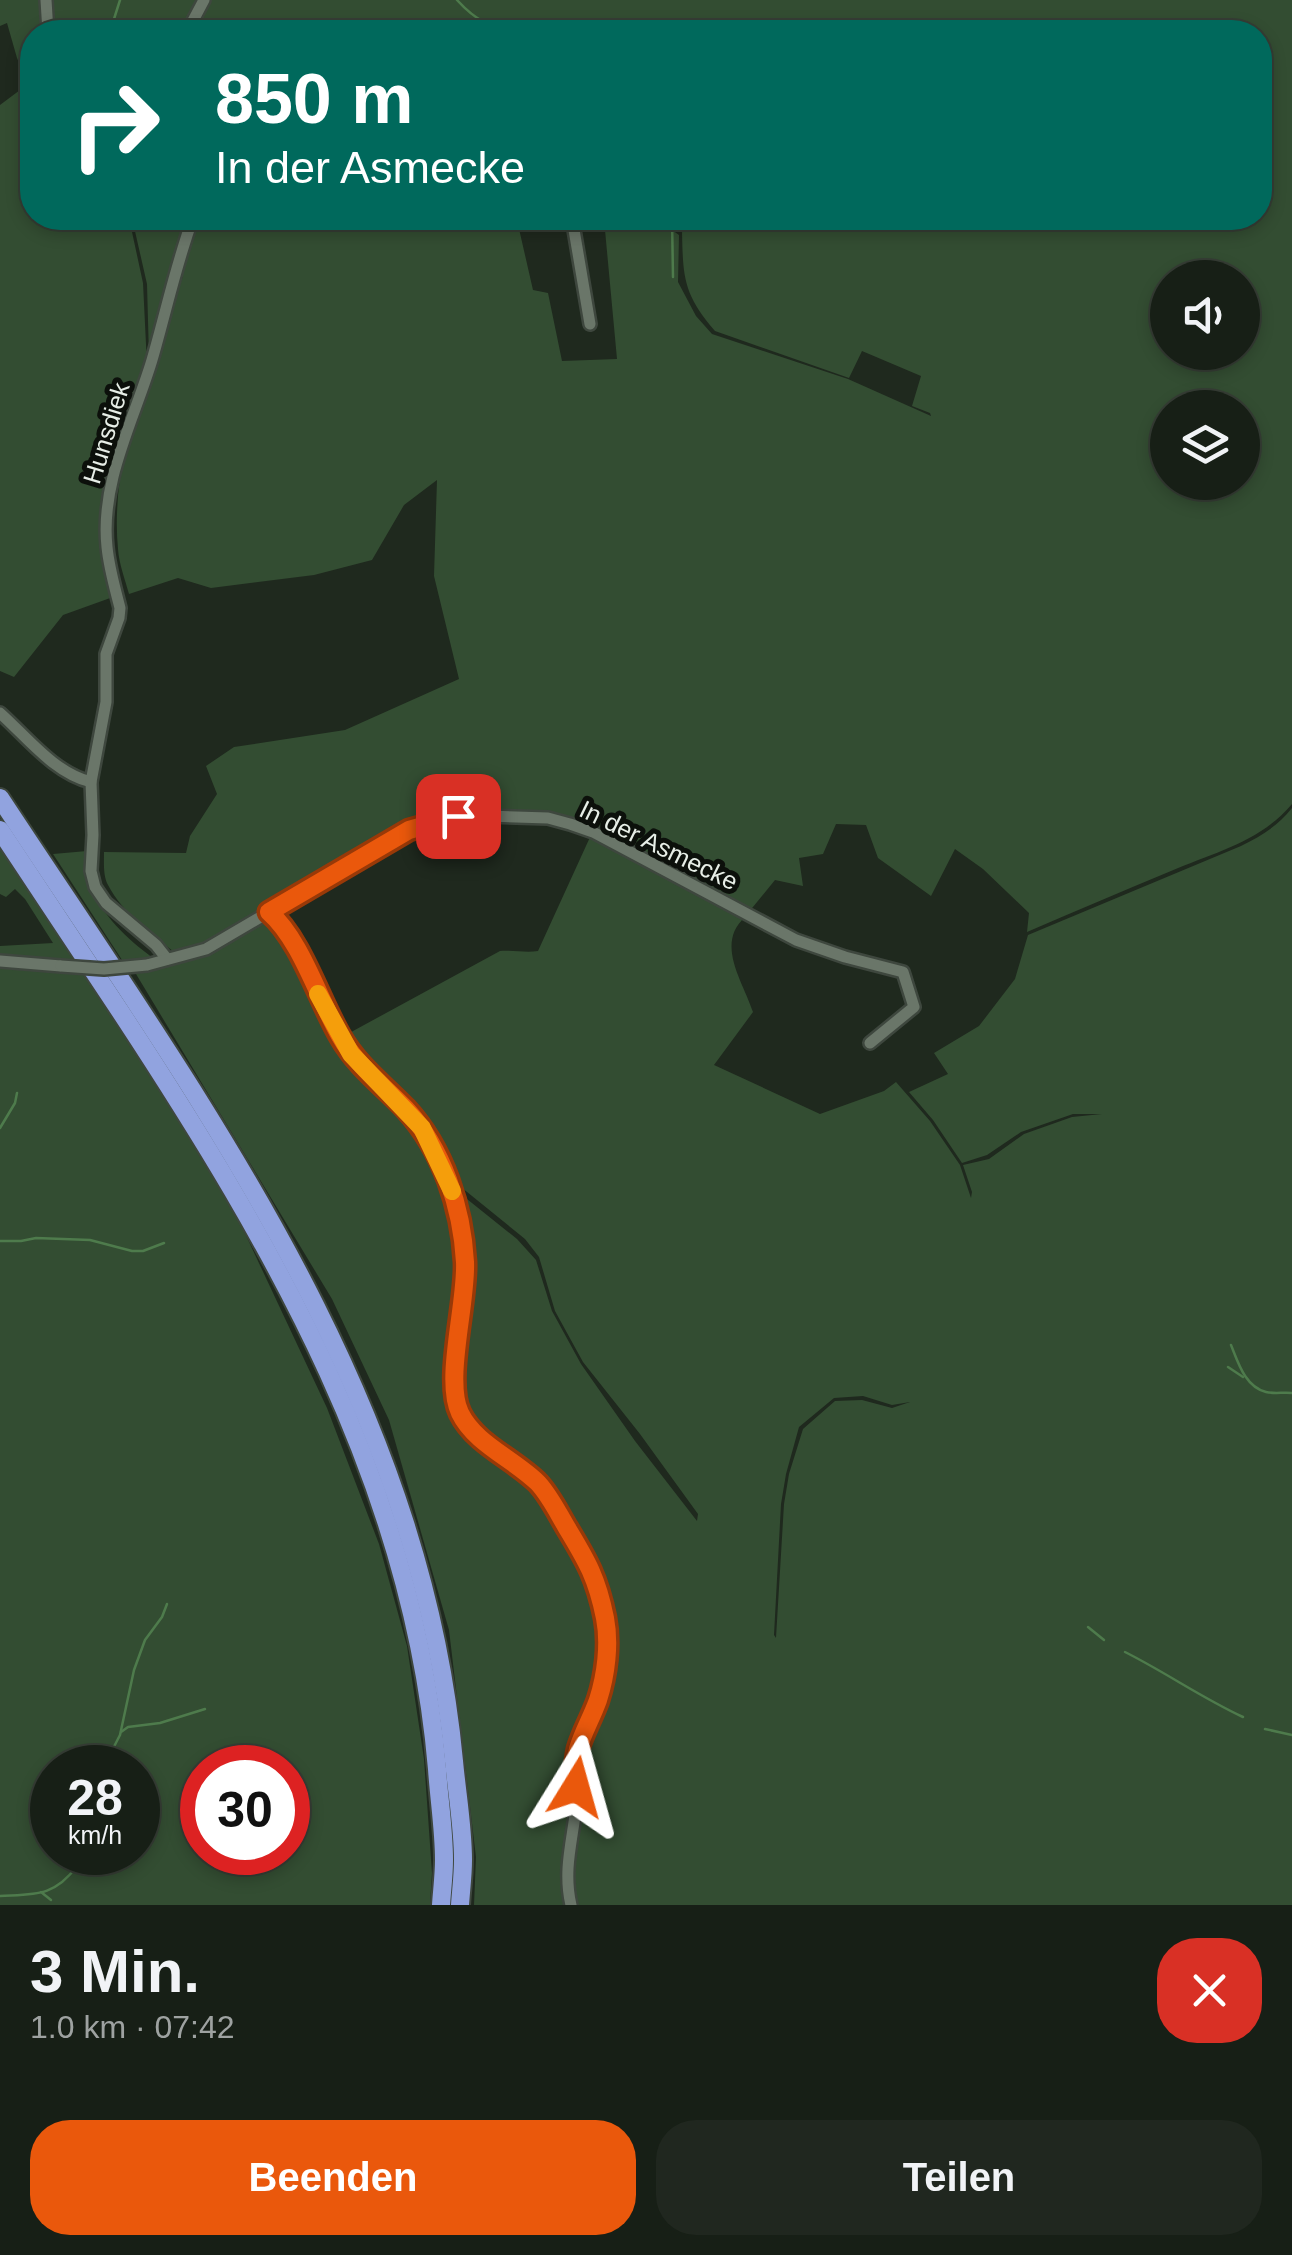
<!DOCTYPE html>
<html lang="de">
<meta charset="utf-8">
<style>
:root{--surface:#171f16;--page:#20271f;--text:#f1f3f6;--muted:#9ea2a1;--line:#363d35;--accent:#ea580c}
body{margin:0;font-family:Helvetica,sans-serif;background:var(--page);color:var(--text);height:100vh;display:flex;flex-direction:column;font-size:38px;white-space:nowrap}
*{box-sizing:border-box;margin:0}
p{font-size:32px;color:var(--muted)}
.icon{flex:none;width:55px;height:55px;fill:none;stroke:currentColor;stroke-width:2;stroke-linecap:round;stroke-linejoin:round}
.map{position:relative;height:1905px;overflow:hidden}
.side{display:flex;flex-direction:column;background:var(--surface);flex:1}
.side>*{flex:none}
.hud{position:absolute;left:20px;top:20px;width:1252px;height:210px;border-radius:40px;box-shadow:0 5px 15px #0003,0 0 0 2px var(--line);background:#00695c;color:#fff;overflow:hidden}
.controls{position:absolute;left:1150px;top:260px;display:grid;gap:20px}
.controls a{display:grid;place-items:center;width:110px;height:110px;border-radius:50%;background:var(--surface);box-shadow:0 5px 15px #0003,0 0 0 2px var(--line);font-size:50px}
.speed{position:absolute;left:30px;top:1745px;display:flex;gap:20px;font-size:50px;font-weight:700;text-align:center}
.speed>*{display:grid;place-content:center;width:130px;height:130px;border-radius:50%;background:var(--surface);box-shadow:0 5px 15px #0003,0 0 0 2px var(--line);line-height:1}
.speed small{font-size:25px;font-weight:400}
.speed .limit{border:15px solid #d22;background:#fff;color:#111}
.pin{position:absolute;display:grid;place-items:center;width:85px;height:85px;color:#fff;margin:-42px;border-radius:20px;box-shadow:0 5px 15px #0006}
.me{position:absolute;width:110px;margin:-55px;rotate:8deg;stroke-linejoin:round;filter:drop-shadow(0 0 8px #0008)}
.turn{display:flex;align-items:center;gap:35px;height:210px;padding:0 30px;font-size:45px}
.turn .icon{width:130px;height:130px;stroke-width:2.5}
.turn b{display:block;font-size:70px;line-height:85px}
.round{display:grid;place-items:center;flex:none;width:105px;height:105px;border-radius:40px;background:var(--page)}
.overview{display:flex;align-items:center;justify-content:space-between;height:170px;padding:0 30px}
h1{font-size:60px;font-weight:800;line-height:75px}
.primary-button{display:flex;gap:20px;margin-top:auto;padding:20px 30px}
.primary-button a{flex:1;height:115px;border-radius:40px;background:var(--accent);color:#fff;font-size:40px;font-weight:800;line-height:115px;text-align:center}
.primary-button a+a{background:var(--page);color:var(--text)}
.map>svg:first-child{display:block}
.green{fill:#334d32;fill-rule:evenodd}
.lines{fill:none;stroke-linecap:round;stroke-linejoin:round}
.stream{stroke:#4e7b4c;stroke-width:2.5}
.minor-casing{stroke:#3e473e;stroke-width:16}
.highway-casing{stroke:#3e473e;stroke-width:22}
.minor{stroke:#6a7669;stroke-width:11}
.highway{stroke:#91a3df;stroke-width:18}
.minor-bridge-casing{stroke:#3e473e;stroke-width:16;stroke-linecap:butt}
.minor-bridge{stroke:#6a7669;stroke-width:11}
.route-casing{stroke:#983908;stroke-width:25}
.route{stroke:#ea580c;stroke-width:18}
.slow{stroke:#f59e0b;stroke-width:18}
.labels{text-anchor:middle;stroke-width:10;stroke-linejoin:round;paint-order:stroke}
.street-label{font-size:25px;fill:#e7eee7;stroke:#0c100b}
</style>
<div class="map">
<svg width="1292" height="1905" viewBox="0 0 1292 1905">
<rect width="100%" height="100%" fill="#1f291e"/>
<g class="green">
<path d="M0 0H45L46 32H32V218H129L143 283 147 365 104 497 113 597 63 615 14 677 0 671V105L28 84 17 58 7 23 0 26Z"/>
<path d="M48 0H1292V804C1260 842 1215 852 1171 871 1123 891 1075 911 1027 932L1029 913 983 869 955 849 931 896 878 858 866 825 836 824 823 854 799 858 803 886 775 880 748 913 571 822 436 817 205 946 178 955C153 935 123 914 108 885 103 876 104 863 104 852L186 853 190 836 217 794 206 766 234 747 345 730 459 679 434 576 437 480 404 505 372 560 314 575 211 588 178 578 129 594C125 579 119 564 118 549 109 454 153 363 183 276L180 277 149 357 147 284 132 218H544L549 225 517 220 533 290 548 293 562 361 617 359 605 230 599 218H659L665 225 679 235 678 282 696 316 712 334 848 379 931 416 930 413 912 406 921 376 862 351 849 378 715 331C683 294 683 277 682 231L663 218H1260V32H49ZM1168 278H1242V352H1168ZM1168 408H1242V482H1168Z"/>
<path d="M1292 808V1905H474L476 1857 449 1630 389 1420 332 1299 136 974 208 951 267 917 288 939 339 1039 361 1068 420 1129 447 1183 517 1239 536 1260 552 1311 581 1364 635 1441 697 1521 698 1514 640 1434 583 1362 555 1311 539 1257 525 1239 451 1179 423 1126 363 1066 342 1037 500 951C513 950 526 953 538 951L591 835 639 858 745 917C715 944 743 981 753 1012L714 1065 820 1114 884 1091 896 1082 930 1121 960 1165 971 1198 972 1192 963 1165 989 1159 1024 1134 1072 1117 1102 1114H1073L1021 1132 987 1155 962 1163 933 1120 909 1092 948 1074 934 1053 979 1026 1015 979 1028 935 1241 846C1261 836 1278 826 1292 808ZM863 1396 892 1405 910 1402 892 1408 862 1400 835 1401 803 1429 789 1474 784 1504 776 1638 774 1635 781 1504 786 1474 799 1427 834 1398Z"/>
<path d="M0 841 130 1041 235 1212 327 1408 379 1544 407 1646 424 1759 432 1873 430 1905H0V946L53 943 25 899 15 889 6 897 0 894ZM52 1768H138V1852H52ZM202 1768H288V1852H202Z"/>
<path d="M87 851C87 861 86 875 89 884 101 914 127 939 153 958L124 963 53 854Z"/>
</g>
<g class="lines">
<g class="stream">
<path d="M457 0C476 21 491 28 519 32"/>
<path d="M103 32 114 19 120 0"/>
<path d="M672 218 673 277"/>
<path d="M0 1128 15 1103 17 1093"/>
<path d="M0 1241H21L36 1238 90 1240 132 1251H143L164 1243"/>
<path d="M1231 1345C1238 1362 1245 1387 1266 1392 1274 1394 1284 1392 1292 1393"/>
<path d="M1228 1367 1243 1377"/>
<path d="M1088 1627 1104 1640"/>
<path d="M1125 1652C1165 1672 1202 1698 1243 1717"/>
<path d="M1265 1729 1292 1735"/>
<path d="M121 1732 128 1727 160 1723 205 1709"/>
<path d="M103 1768 120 1735 134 1670 145 1640 162 1617 167 1604"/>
<path d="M80 1855 81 1852"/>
<path d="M41 1892 51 1900"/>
<path d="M0 1896C35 1894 54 1897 77 1866"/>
</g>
<g class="minor-casing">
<g id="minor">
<path d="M46 0 48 32"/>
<path d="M187 32 204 0"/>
<path d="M572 218 590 324"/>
<path d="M0 713C27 737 54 773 91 782"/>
<path d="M269 912C300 939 318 999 340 1036 356 1065 383 1085 406 1109 443 1149 461 1207 464 1261 467 1300 445 1381 459 1412 474 1443 513 1459 537 1483 549 1495 557 1512 566 1527 586 1560 605 1591 607 1631 609 1653 605 1677 598 1698 593 1715 584 1731 579 1748 573 1768 578 1787 576 1808 572 1842 563 1871 571 1905"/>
<path d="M167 959 156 945 106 903 95 887 91 871 93 835 91 782 106 702V654L119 618 120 608C115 588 109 568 107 547 100 482 134 420 152 360 166 312 176 264 193 218"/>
<path d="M0 961 61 966"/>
<path d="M147 965 206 949 409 830 458 815 548 818 570 824 593 832 796 940 845 957 903 972 914 1007 870 1043"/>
</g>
</g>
<g class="highway-casing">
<g id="highway">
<path d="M0 798C198 1099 419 1390 454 1761 457 1794 463 1827 463 1860 463 1875 461 1890 460 1905"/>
<path d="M0 830C41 891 81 953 122 1014 275 1247 413 1484 437 1769 439 1799 444 1830 444 1860 444 1875 442 1890 441 1905"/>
</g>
</g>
<use href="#minor" class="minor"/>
<use href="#highway" class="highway"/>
<g class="minor-bridge-casing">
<path id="minor-bridge" d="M61 966 104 969 147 965"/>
</g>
<use href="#minor-bridge" class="minor-bridge"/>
</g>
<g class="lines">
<g class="route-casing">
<path id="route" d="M458 816 409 830 269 912C301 940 318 998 340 1036 357 1066 383 1085 406 1109 443 1149 462 1208 465 1262 467 1302 444 1380 460 1413 475 1444 514 1459 538 1483 550 1496 558 1513 567 1528 587 1561 597 1578 605 1618 610 1644 606 1675 598 1700 592 1717 583 1732 578 1749 575 1762 575 1774 576 1787"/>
</g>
<use href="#route" class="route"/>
<path class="slow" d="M318 994 351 1054 422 1128 452 1191"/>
</g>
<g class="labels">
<g class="street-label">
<text transform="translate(106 433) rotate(-73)" y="9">Hunsdiek</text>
<text transform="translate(659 845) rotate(26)" y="9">In der Asmecke</text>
</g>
</g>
</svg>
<div class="controls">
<a><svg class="icon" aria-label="sound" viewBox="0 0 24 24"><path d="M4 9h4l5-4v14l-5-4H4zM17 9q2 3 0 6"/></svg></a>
<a><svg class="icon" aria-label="layers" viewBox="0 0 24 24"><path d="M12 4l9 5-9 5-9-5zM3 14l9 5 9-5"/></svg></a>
</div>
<div class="speed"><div>28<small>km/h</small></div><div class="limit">30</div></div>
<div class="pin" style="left:458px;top:816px;background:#d93025"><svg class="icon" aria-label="arrive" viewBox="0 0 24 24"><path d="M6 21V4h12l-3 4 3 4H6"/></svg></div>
<svg class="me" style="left:576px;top:1787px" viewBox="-20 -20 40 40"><path d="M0-17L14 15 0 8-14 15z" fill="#ea580c" stroke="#fff" stroke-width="4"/></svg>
<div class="hud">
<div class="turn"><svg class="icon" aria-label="right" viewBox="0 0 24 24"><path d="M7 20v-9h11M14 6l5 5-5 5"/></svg><div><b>850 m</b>In der Asmecke</div></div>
</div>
</div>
<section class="side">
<div class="overview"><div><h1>3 Min.</h1><p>1.0 km · 07:42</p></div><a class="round" style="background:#d93025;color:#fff"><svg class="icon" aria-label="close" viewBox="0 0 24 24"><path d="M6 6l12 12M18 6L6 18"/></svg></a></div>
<div class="primary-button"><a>Beenden</a><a>Teilen</a></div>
</section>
